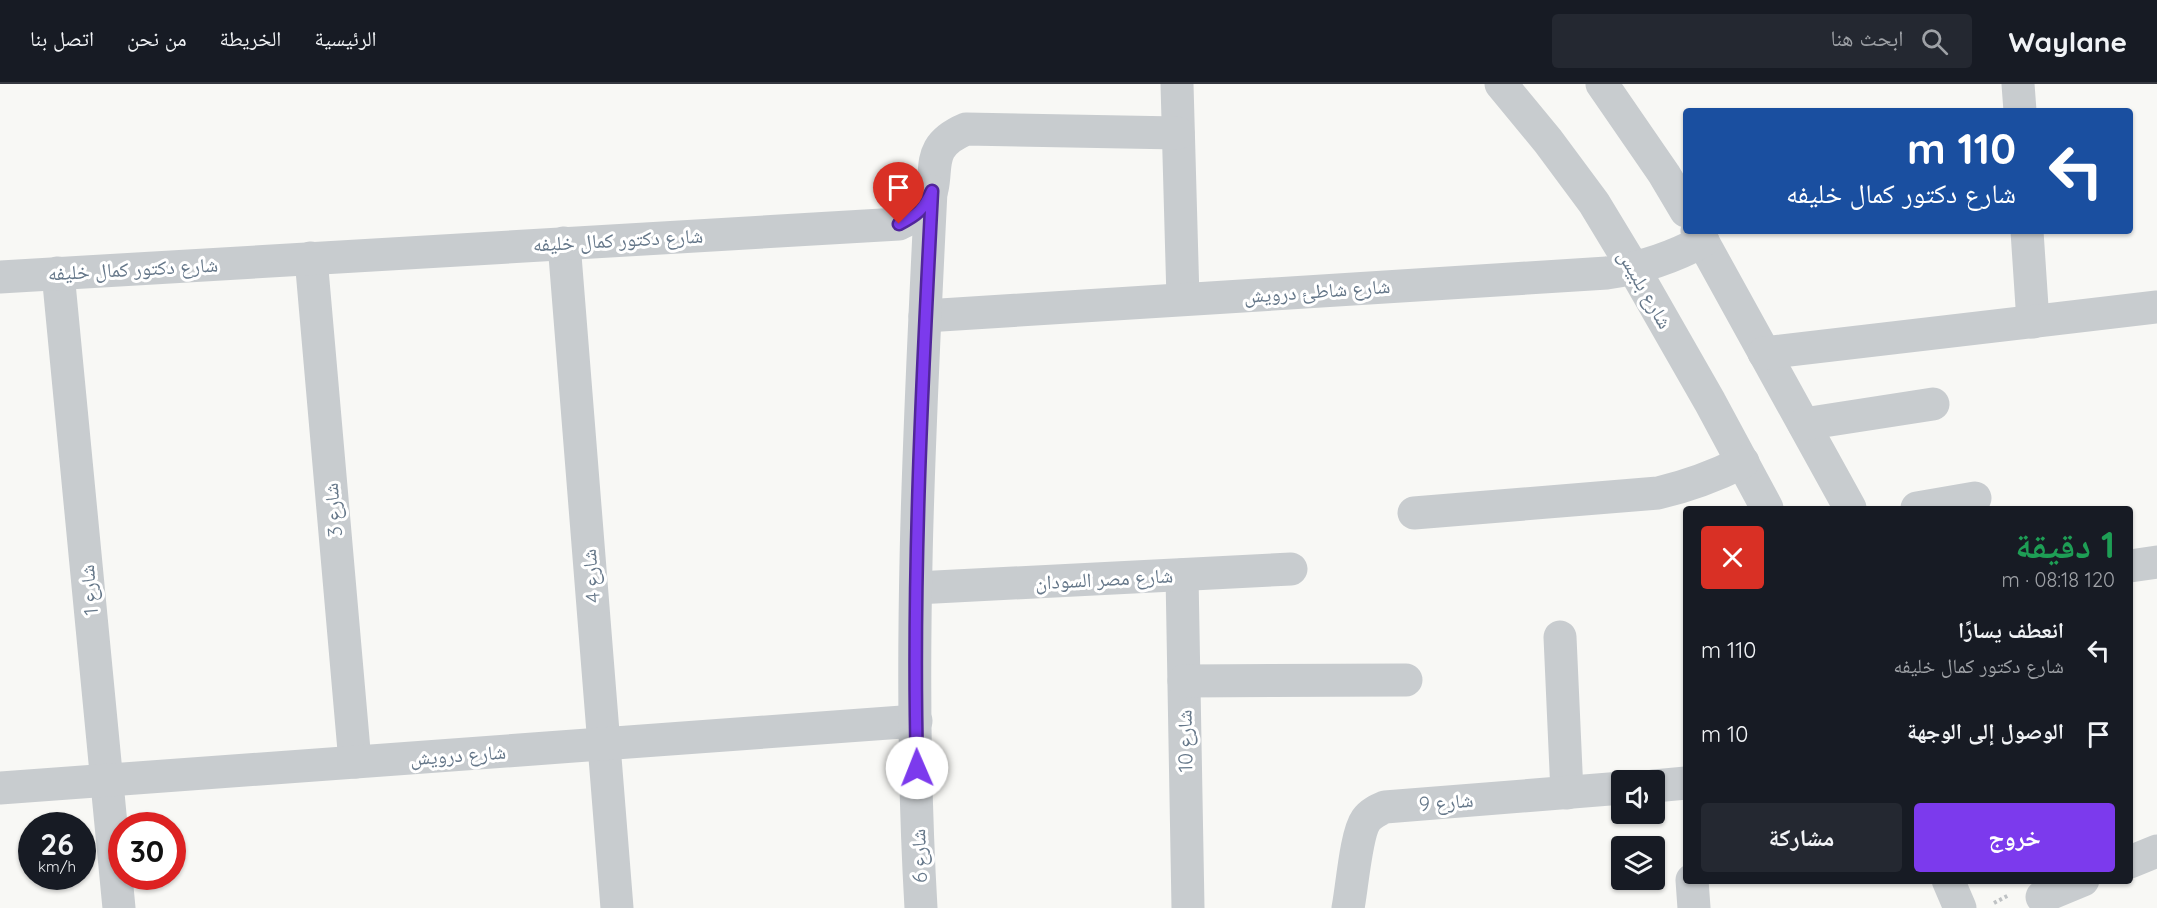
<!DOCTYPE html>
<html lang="ar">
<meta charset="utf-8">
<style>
:root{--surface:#171b24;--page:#242831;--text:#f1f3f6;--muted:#9ea1a6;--line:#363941;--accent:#7c3aed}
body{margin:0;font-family:Quicksand,"Noto Naskh Arabic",sans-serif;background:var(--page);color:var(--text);direction:rtl;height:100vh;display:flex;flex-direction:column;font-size:22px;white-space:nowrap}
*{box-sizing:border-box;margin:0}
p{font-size:20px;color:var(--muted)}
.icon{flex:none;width:33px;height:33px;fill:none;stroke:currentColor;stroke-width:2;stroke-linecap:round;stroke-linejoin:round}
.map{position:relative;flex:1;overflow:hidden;direction:ltr}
.panel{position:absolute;left:1683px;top:422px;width:450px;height:378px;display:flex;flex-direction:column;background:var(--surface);border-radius:6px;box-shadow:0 2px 4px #0004;direction:rtl}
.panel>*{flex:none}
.top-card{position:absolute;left:1683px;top:24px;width:450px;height:126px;border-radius:6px;box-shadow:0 2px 4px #0004;direction:rtl;background:#1a4fa0;color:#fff;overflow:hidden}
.tools{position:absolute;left:1611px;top:686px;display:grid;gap:12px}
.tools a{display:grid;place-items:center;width:54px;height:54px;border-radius:6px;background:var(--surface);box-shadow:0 2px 4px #0004;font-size:30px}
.speed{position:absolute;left:18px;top:728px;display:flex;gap:12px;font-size:30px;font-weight:700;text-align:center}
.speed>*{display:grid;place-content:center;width:78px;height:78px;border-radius:50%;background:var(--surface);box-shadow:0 2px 4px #0004;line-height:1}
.speed small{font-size:15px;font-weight:400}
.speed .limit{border:9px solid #d22;background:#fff;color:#111}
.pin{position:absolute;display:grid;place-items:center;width:51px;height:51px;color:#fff;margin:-62px -26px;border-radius:50% 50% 50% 0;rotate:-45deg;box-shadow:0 0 6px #0007}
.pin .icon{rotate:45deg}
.me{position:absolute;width:66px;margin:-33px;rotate:359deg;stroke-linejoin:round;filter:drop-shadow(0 0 4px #0008)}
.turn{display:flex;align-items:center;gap:21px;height:126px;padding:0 18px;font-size:27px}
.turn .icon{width:78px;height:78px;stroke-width:2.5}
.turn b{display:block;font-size:42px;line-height:51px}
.round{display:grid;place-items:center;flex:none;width:63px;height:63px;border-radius:6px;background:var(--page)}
.head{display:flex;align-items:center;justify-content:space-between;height:102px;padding:0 18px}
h1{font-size:36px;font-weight:700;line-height:45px;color:#1e9e55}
.button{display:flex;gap:12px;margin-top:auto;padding:12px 18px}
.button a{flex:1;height:69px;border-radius:6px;background:var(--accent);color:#fff;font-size:24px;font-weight:700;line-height:69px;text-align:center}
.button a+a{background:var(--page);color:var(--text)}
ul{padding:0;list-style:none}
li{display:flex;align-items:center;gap:18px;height:84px;padding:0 18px}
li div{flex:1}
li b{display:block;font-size:22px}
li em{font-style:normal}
header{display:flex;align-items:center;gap:36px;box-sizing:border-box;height:84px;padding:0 30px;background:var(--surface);border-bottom:2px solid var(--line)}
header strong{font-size:28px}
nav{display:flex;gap:33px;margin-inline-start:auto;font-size:21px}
.search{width:420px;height:54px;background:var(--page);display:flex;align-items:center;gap:15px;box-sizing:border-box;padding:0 21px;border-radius:6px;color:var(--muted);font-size:22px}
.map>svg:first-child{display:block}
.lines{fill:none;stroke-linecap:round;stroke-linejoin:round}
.path{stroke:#bfc2c4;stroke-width:4;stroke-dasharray:3 3;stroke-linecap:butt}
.street{stroke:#c8cccf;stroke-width:33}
.route-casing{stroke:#51269a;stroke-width:15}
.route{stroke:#7c3aed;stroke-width:10}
.labels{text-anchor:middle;stroke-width:6;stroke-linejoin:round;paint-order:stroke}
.street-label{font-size:20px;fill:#657789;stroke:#fff}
</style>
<header>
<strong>Waylane</strong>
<div class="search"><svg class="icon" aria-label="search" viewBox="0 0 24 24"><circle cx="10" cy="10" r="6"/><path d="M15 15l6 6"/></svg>ابحث هنا</div>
<nav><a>الرئيسية</a><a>الخريطة</a><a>من نحن</a><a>اتصل بنا</a></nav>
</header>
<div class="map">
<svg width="2157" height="824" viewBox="0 0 2157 824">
<rect width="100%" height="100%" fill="#f8f8f5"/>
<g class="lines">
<path class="path" d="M1994 819 2009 811"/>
<g class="street">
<path d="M1177 0 1183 215"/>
<path d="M1501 0 1548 57 1594 119 1634 185 1710 318 1767 424"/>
<path d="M1602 0 1664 90 1686 127"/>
<path d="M2018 0 2020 27"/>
<path d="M1697 147 1850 424"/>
<path d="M2027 147 2033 238"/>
<path d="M564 159 617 824"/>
<path d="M311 174 355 678"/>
<path d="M58 189 119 824"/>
<path d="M0 193 899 140C909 135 920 130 926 120 944 90 919 65 966 45L1178 49"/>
<path d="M925 232 1607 189C1641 184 1672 174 1703 157"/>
<path d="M1764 269 2157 223"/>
<path d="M1804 340 1933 320"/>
<path d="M1917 424 1975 414"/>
<path d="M1414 429 1658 409C1688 402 1715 392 1743 378"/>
<path d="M2130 482 2157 478"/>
<path d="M1182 491 1188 824"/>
<path d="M916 504 1291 485"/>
<path d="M1560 553 1567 709"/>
<path d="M1184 597 1406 596"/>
<path d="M1654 702 1686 699"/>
<path d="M0 704 916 637"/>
<path d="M2130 778 2157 767"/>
<path d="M1692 796 1694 824"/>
<path d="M1948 796 1960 824"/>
<path d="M2042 813 2083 796"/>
<path d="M921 824C907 586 919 346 931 107"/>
<path d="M1348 824C1352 804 1356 750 1366 736 1371 729 1378 726 1385 723L1622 704"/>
</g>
</g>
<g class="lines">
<g class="route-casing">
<path id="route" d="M899 140C917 131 923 126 932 107 922 299 912 492 917 684"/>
</g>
<use href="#route" class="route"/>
</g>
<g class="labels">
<g class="street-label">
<text transform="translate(618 156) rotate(-3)" y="7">شارع دكتور كمال خليفه</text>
<text transform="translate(133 185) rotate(-3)" y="7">شارع دكتور كمال خليفه</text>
<text transform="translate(1645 205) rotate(60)" y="7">شارع بلبيس</text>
<text transform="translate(1317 207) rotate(-4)" y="7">شارع شاطئ درويش</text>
<text transform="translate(333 426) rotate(-95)" y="7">شارع 3</text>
<text transform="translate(591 492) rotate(-95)" y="7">شارع 4</text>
<text transform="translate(1104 495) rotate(-3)" y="7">شارع مصر السودان</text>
<text transform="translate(89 506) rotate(-95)" y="7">شارع 1</text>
<text transform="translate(1185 657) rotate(-91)" y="7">شارع 10</text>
<text transform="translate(458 671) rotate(-4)" y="7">شارع درويش</text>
<text transform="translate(1446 718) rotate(-5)" y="7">شارع 9</text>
<text transform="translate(919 772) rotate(-92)" y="7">شارع 6</text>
</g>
</g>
</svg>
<div class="tools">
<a><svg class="icon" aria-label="sound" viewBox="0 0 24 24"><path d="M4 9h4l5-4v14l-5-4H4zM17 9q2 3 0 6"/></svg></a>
<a><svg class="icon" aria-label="layers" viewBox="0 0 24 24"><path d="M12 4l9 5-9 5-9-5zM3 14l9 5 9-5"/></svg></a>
</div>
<div class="speed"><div>26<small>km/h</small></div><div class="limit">30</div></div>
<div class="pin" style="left:899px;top:140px;background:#d93025"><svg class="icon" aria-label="arrive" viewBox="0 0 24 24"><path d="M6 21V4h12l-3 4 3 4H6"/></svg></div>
<svg class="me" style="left:917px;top:684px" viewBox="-20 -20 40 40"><circle r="19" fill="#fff"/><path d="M0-13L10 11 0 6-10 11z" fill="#7c3aed"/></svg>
<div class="top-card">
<div class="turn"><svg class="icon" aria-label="left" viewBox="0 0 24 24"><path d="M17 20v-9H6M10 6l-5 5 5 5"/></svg><div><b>110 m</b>شارع دكتور كمال خليفه</div></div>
</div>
<section class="panel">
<div class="head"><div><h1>1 دقيقة</h1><p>120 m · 08:18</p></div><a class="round" style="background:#d93025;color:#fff"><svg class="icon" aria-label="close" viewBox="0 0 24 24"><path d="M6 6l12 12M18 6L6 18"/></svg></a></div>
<ul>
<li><svg class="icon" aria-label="left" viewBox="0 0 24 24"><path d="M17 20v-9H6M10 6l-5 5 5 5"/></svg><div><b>انعطف يسارًا</b><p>شارع دكتور كمال خليفه</p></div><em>110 m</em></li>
<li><svg class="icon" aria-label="arrive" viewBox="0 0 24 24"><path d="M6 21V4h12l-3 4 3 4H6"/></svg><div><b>الوصول إلى الوجهة</b></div><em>10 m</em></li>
</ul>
<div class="button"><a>خروج</a><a>مشاركة</a></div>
</section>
</div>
